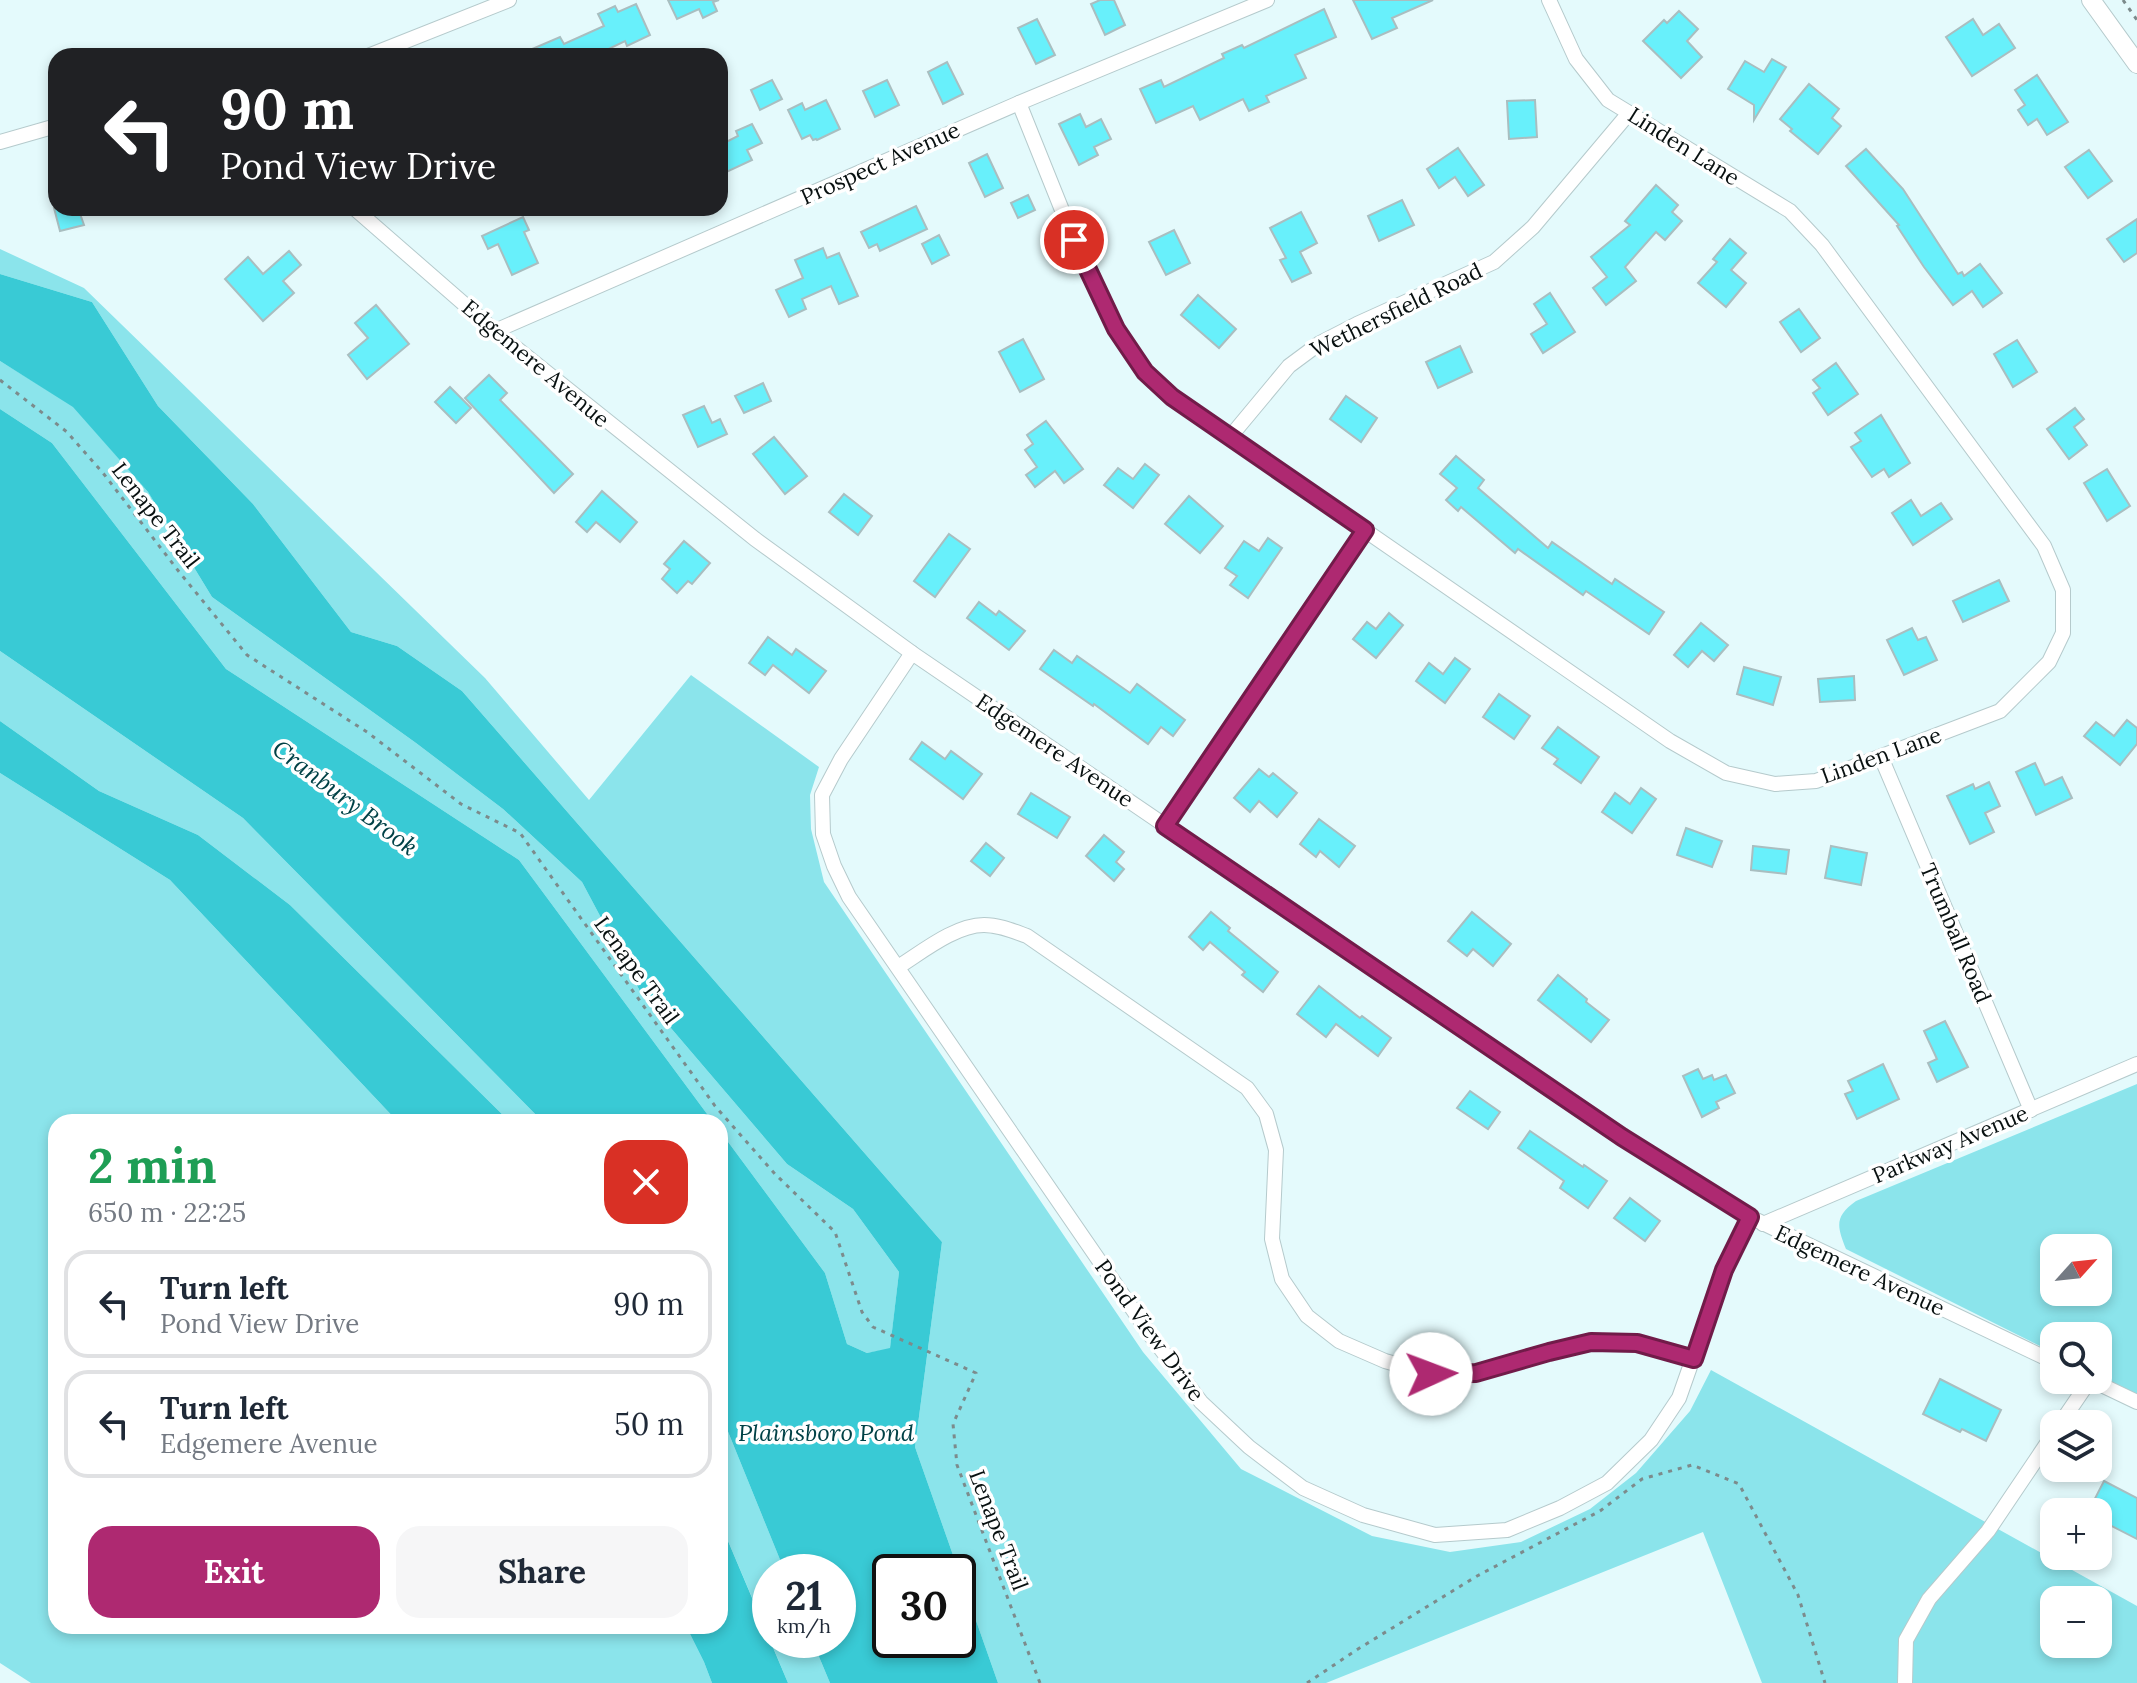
<!DOCTYPE html>
<meta charset="utf-8">
<style>
:root{--surface:#fff;--page:#f6f6f7;--text:#1f2937;--muted:#747a83;--line:#e0e1e3;--accent:#ae2971}
body{margin:0;font-family:Lora,serif;background:var(--page);color:var(--text);height:100vh;display:flex;flex-direction:column;font-size:30px;white-space:nowrap}
*{box-sizing:border-box;margin:0}
p{font-size:26px;color:var(--muted)}
.icon{flex:none;width:44px;height:44px;fill:none;stroke:currentColor;stroke-width:2;stroke-linecap:round;stroke-linejoin:round}
.map{position:relative;flex:1;overflow:hidden}
.drawer{position:absolute;left:48px;top:1114px;width:680px;height:520px;display:flex;flex-direction:column;background:var(--surface);border-radius:24px;box-shadow:0 4px 12px #0003}
.drawer>*{flex:none}
.guide{position:absolute;left:48px;top:48px;width:680px;height:168px;border-radius:24px;box-shadow:0 4px 12px #0003;background:#202124;color:#fff;overflow:hidden}
.needle{width:52px;rotate:63deg}
.tools{position:absolute;left:2040px;top:1234px;display:grid;gap:16px}
.tools a{display:grid;place-items:center;width:72px;height:72px;border-radius:16px;background:var(--surface);box-shadow:0 4px 12px #0003;font-size:40px}
.speed{position:absolute;left:752px;top:1554px;display:flex;gap:16px;font-size:40px;font-weight:700;text-align:center}
.speed>*{display:grid;place-content:center;width:104px;height:104px;border-radius:50%;background:var(--surface);box-shadow:0 4px 12px #0003;line-height:1}
.speed small{font-size:20px;font-weight:400}
.speed .limit{border:4px solid #111;border-radius:12px;background:#fff;color:#111}
.pin{position:absolute;display:grid;place-items:center;width:68px;height:68px;color:#fff;margin:-34px;border:4px solid #fff;border-radius:50%;box-shadow:0 2px 8px #0007}
.me{position:absolute;width:88px;margin:-44px;rotate:88deg;stroke-linejoin:round;filter:drop-shadow(0 0 6px #0008)}
.turn{display:flex;align-items:center;gap:28px;height:168px;padding:0 40px;font-size:36px}
.turn .icon{width:104px;height:104px;stroke-width:2.5}
.turn b{display:block;font-size:56px;line-height:68px}
.round{display:grid;place-items:center;flex:none;width:84px;height:84px;border-radius:24px;background:var(--page)}
.headline{display:flex;align-items:center;justify-content:space-between;height:136px;padding:0 40px}
h1{font-size:48px;font-weight:700;line-height:60px;color:#1e9e55}
.action{display:flex;gap:16px;margin-top:auto;padding:16px 40px}
.action a{flex:1;height:92px;border-radius:24px;background:var(--accent);color:#fff;font-size:32px;font-weight:700;line-height:92px;text-align:center}
.action a+a{background:var(--page);color:var(--text)}
ul{padding:0;list-style:none}
li{display:flex;align-items:center;gap:24px;height:108px;margin:0 16px 12px;padding:0 24px;border:4px solid var(--line);border-radius:24px}
li div{flex:1}
li b{display:block;font-size:30px}
li em{font-style:normal}
.map>svg:first-child{display:block}
.green{fill:#8be4eb;fill-rule:evenodd}
.water{fill:#39cad5;fill-rule:evenodd}
.building{fill:#68f0fb;stroke:#a9bec0;stroke-width:2}
.lines{fill:none;stroke-linecap:round;stroke-linejoin:round}
.minor-casing{stroke:#b5cacc;stroke-width:16}
.tertiary-casing{stroke:#b5cacc;stroke-width:20}
.path{stroke:#7c8b8c;stroke-width:3;stroke-dasharray:4 6;stroke-linecap:butt}
.minor{stroke:#fff;stroke-width:14}
.tertiary{stroke:#fff;stroke-width:18}
.route-casing{stroke:#711b49;stroke-width:20}
.route{stroke:#ae2971;stroke-width:14}
.labels{text-anchor:middle;stroke-width:7;stroke-linejoin:round;paint-order:stroke}
.street-label{font-size:22px;fill:#081010;stroke:#fff}
.water-label{font-size:24px;font-style:italic;fill:#004146;stroke:#fff}
</style>
<div class="map">
<svg width="2137" height="1683" viewBox="0 0 2137 1683">
<rect width="100%" height="100%" fill="#e4fafc"/>
<g class="green">
<path d="M0 249 84 288 485 678 589 800 691 675 819 767 810 795 811 829 824 882 1143 1352 1241 1469 1372 1536 1450 1552 1521 1542 1590 1509 1636 1473 1690 1411 1711 1370 2137 1606V1683H1762L1703 1532 1326 1683H998L915 1447 942 1242 462 691 397 646 351 632 253 504 158 406 92 302 0 274ZM2054 1600H2098V1644H2054Z"/>
<path d="M0 361 73 406 148 492 212 597 416 743 503 809 582 882 641 993 787 1164 853 1209 899 1272 890 1349 867 1353 847 1344 825 1273 720 1131V1122H713L519 860 226 669 52 443 0 409Z"/>
<path d="M0 651 243 818 543 1122H510L290 905 198 835 99 791 0 721Z"/>
<path d="M0 773 170 880 398 1122H56V1626H686L704 1662 712 1683H31L0 1663Z"/>
<path d="M2137 1084V1394L2098 1375V1336H2054V1353L1846 1249C1837 1226 1834 1217 1856 1201ZM2098 1248V1292H2054V1248Z"/>
<path d="M720 1412 785 1572H770V1640L720 1522Z"/>
<path d="M770 1640H812L830 1683H788Z"/>
</g>
<g class="water">
<path d="M0 274 92 302 158 406 253 504 351 632 397 646 462 691 942 1242 915 1447 998 1683H830L812 1640H838V1572H785L720 1412V1131L825 1273 847 1344 867 1353 890 1348 899 1272 853 1209 787 1164 641 993 582 882 503 809 416 743 212 597 148 492 73 407 0 361ZM890 1572H958V1640H890Z"/>
<path d="M0 409 52 443 226 669 519 860 713 1122H543L243 818 0 651Z"/>
<path d="M0 721 99 791 198 835 290 905 510 1122H398L170 880 0 773Z"/>
<path d="M720 1522 788 1683H712L704 1662 686 1626H720Z"/>
</g>
<g class="building">
<path d="M668 0H719L713 2 717 11 703 18 699 9 677 19Z"/>
<path d="M1100 0H1114L1125 25 1105 35 1091 4Z"/>
<path d="M1353 0H1433L1392 18 1397 28 1372 39Z"/>
<path d="M636 4 650 35 627 46 625 41 594 56H516L560 37 564 44 604 26 598 14 615 6 618 12Z"/>
<path d="M1324 9 1336 37 1295 55 1306 78 1266 96 1269 102 1249 111 1243 99 1200 120 1193 106 1156 123 1140 89 1161 80 1164 87 1224 58 1222 54 1242 45 1244 48Z"/>
<path d="M1679 11 1698 29 1687 41 1702 57 1681 78 1643 41 1664 20 1667 23Z"/>
<path d="M1037 19 1055 55 1036 64 1018 28Z"/>
<path d="M1973 19 1983 35 1999 24 2015 48 1972 76 1946 37Z"/>
<path d="M1772 59 1786 67 1754 120V105L1728 89 1745 61 1764 72Z"/>
<path d="M947 62 963 94 943 104 928 72Z"/>
<path d="M2037 75 2068 122 2047 135 2037 119 2028 125 2018 110 2025 105 2015 90Z"/>
<path d="M772 80 782 99 760 110 751 90Z"/>
<path d="M887 80 899 105 875 117 863 91Z"/>
<path d="M1809 84 1839 109 1832 118 1841 126 1818 154 1790 131 1792 129 1780 119Z"/>
<path d="M826 100 840 129 817 140 816 139 813 140 810 135 802 139 788 110 802 103 805 110Z"/>
<path d="M1535 100 1537 137 1509 139 1507 101Z"/>
<path d="M1080 114 1086 127 1101 119 1111 139 1094 147 1098 155 1079 165 1059 124Z"/>
<path d="M752 124 762 143 747 150 752 160 720 175V145L738 136 736 131Z"/>
<path d="M1458 148 1484 185 1468 196 1455 177 1439 188 1427 169Z"/>
<path d="M1866 149 1903 189 1958 274 1962 272 1964 276 1980 264 2002 293 1983 307 1972 291 1953 305 1924 267 1897 226 1899 225 1846 166Z"/>
<path d="M2089 150 2112 181 2088 198 2065 167Z"/>
<path d="M987 154 1003 188 985 197 969 163Z"/>
<path d="M1656 185 1678 205 1672 212 1682 221 1665 240 1656 232 1625 267 1636 281 1606 305 1593 288 1607 277 1591 257 1630 225 1625 221Z"/>
<path d="M1028 195 1035 210 1018 218 1011 203Z"/>
<path d="M1402 200 1414 225 1379 241 1368 216Z"/>
<path d="M916 206 927 229 880 251 877 244 869 248 861 232Z"/>
<path d="M54 208H78L84 225 60 231Z"/>
<path d="M1301 212 1317 243 1300 252 1311 273 1292 282 1280 260 1286 258 1270 228Z"/>
<path d="M523 217 529 230 524 232 538 263 512 275 498 244 488 249 482 236Z"/>
<path d="M2137 219V253L2124 262 2107 239Z"/>
<path d="M1174 230 1190 263 1166 275 1149 242Z"/>
<path d="M939 235 949 255 932 264 922 244Z"/>
<path d="M1730 239 1746 253 1731 270 1746 283 1726 307 1698 283 1717 262 1713 259Z"/>
<path d="M823 248 827 258 839 253 858 296 839 304 831 286 802 299 806 309 789 317 776 290 803 278 795 260Z"/>
<path d="M289 251 301 265 283 281 294 293 263 321 225 279 248 257 263 274Z"/>
<path d="M1550 293 1575 332 1543 353 1531 334 1547 324 1534 304Z"/>
<path d="M1198 295 1236 329 1219 348 1181 315Z"/>
<path d="M376 305 409 344 367 379 348 355 368 338 355 323Z"/>
<path d="M1799 309 1820 338 1801 352 1780 322Z"/>
<path d="M1023 339 1044 379 1020 392 999 352Z"/>
<path d="M2017 340 2037 372 2013 387 1994 354Z"/>
<path d="M1460 346 1472 372 1438 388 1426 362Z"/>
<path d="M1836 363 1858 394 1828 415 1813 393 1820 388 1813 380Z"/>
<path d="M489 375 507 393 500 400 573 474 554 493 465 398Z"/>
<path d="M763 383 771 401 744 413 735 396Z"/>
<path d="M450 387 471 408 456 423 435 402Z"/>
<path d="M1346 396 1377 418 1361 442 1330 419Z"/>
<path d="M704 406 712 423 720 419 727 434 698 447 683 415Z"/>
<path d="M2075 408 2084 419 2074 427 2087 445 2069 459 2047 429Z"/>
<path d="M1881 415 1910 463 1889 477 1884 469 1872 477 1851 447 1861 441 1855 433Z"/>
<path d="M1046 421 1083 469 1064 483 1055 471 1035 487 1026 475 1037 467 1025 450 1033 444 1027 435Z"/>
<path d="M774 437 807 476 785 494 753 454Z"/>
<path d="M1456 456 1484 480 1478 488 1548 548 1552 542 1612 584 1615 579 1664 612 1649 634 1586 591 1583 595 1518 549 1515 553 1461 507 1458 511 1446 500 1457 488 1440 474Z"/>
<path d="M1145 464 1159 475 1133 508 1104 485 1118 468 1133 479Z"/>
<path d="M2107 469 2130 506 2107 521 2084 483Z"/>
<path d="M602 491 637 522 620 542 596 522 587 532 576 522Z"/>
<path d="M844 494 872 516 858 535 829 512Z"/>
<path d="M1189 496 1223 526 1200 553 1165 524Z"/>
<path d="M1911 500 1921 516 1941 503 1952 519 1913 545 1892 513Z"/>
<path d="M949 534 970 549 935 597 914 581Z"/>
<path d="M1268 538 1282 548 1248 598 1230 585 1237 576 1225 568 1244 541 1259 551Z"/>
<path d="M684 541 710 563 692 584 688 581 677 593 662 579 670 569 664 564Z"/>
<path d="M1999 580 2009 601 1963 622 1953 601Z"/>
<path d="M979 602 996 615 999 611 1025 631 1009 650 967 618Z"/>
<path d="M1389 613 1403 625 1376 658 1353 639 1367 622 1376 629Z"/>
<path d="M1701 623 1728 645 1714 661 1702 651 1688 667 1674 655Z"/>
<path d="M1912 628 1918 640 1926 637 1937 660 1904 675 1887 640Z"/>
<path d="M768 637 792 655 796 649 826 671 809 693 773 665 765 675 749 663Z"/>
<path d="M1054 650 1072 663 1077 656 1130 693 1137 684 1185 720 1173 736 1161 727 1148 744 1094 704 1093 706 1040 669Z"/>
<path d="M1455 658 1470 669 1445 703 1416 681 1429 663 1443 674Z"/>
<path d="M1744 667 1781 677 1773 705 1737 694Z"/>
<path d="M1854 676 1855 700 1820 702 1818 679Z"/>
<path d="M1499 694 1530 716 1514 739 1483 717Z"/>
<path d="M2127 720 2137 728V744L2120 765 2084 736 2096 722 2114 736Z"/>
<path d="M1558 727 1599 757 1581 783 1554 764 1558 759 1542 748Z"/>
<path d="M922 742 945 759 951 751 982 774 963 799 910 759Z"/>
<path d="M2035 763 2045 785 2062 777 2072 798 2036 815 2016 772Z"/>
<path d="M1259 769 1269 777 1273 773 1297 793 1277 817 1259 801 1250 812 1234 798Z"/>
<path d="M1989 782 2000 806 1985 813 1994 832 1970 844 1947 796 1973 784 1975 789Z"/>
<path d="M1641 788 1656 799 1632 833 1602 812 1615 793 1630 804Z"/>
<path d="M1031 793 1070 817 1057 838 1018 814Z"/>
<path d="M1319 819 1355 846 1339 867 1320 851 1316 857 1300 844Z"/>
<path d="M1686 828 1722 841 1712 867 1677 855Z"/>
<path d="M1104 835 1124 852 1116 862 1124 869 1114 881 1086 856Z"/>
<path d="M986 843 1004 858 990 876 971 861Z"/>
<path d="M1753 846 1789 850 1786 874 1751 870Z"/>
<path d="M1831 846 1867 853 1861 885 1825 878Z"/>
<path d="M1211 912 1230 928 1228 931 1278 972 1263 992 1242 975 1245 972 1210 942 1203 950 1189 937Z"/>
<path d="M1472 912 1511 944 1493 966 1473 949 1467 956 1448 941Z"/>
<path d="M1558 975 1587 999 1586 1002 1609 1020 1591 1042 1538 1000Z"/>
<path d="M1319 986 1360 1018 1362 1016 1391 1038 1378 1056 1336 1024 1326 1037 1297 1014Z"/>
<path d="M1945 1021 1968 1067 1937 1082 1928 1063 1937 1059 1924 1031Z"/>
<path d="M1883 1064 1899 1099 1857 1119 1845 1094 1853 1091 1848 1081Z"/>
<path d="M1698 1069 1703 1079 1712 1075 1714 1080 1726 1075 1735 1093 1716 1102 1719 1108 1702 1117 1683 1076Z"/>
<path d="M1470 1091 1500 1112 1488 1129 1457 1108Z"/>
<path d="M1530 1131 1583 1167 1584 1165 1607 1181 1588 1208 1560 1188 1564 1181 1518 1148Z"/>
<path d="M1630 1198 1660 1221 1645 1241 1614 1218Z"/>
<path d="M1940 1379 2001 1410 1986 1441 1962 1429 1960 1432 1923 1414Z"/>
<path d="M2104 1481 2137 1498V1539L2098 1519V1512H2088Z"/>
</g>
<g class="lines">
<g class="minor-casing">
<g id="minor">
<path d="M368 56 509 0"/>
<path d="M1019 103 1074 240 1116 329 1145 372 1172 397 1670 741 1726 773 1775 784 1816 781 2000 711 2049 662 2063 633V590L2044 546 1822 245 1790 211 1608 100 1576 59 1549 0"/>
<path d="M0 142 56 126"/>
<path d="M354 208 495 331 755 539 912 653 1622 1137 1750 1217 2054 1362"/>
<path d="M495 331 1019 103 1267 0"/>
<path d="M1230 437 1289 366 1320 343 1357 324 1494 262 1533 227 1629 113"/>
<path d="M912 653 841 759 822 795 823 834 834 866 849 897 1151 1336 1201 1402 1249 1447 1303 1488 1363 1515 1435 1535 1507 1530 1560 1508 1607 1483 1651 1440 1679 1398 1724 1270 1750 1217"/>
<path d="M1881 757 2031 1110"/>
<path d="M1165 826 1365 530"/>
<path d="M898 967C922 952 955 925 984 925 999 925 1013 931 1027 936L1247 1088 1266 1114 1276 1150 1272 1239 1282 1279 1307 1316 1339 1341 1385 1361 1431 1374 1476 1373 1549 1352 1591 1342 1637 1343 1694 1359"/>
<path d="M1763 1224 2137 1064"/>
<path d="M2091 1380 2137 1402"/>
<path d="M2060 1424 2090 1380"/>
<path d="M1905 1683 1906 1640 1929 1599 1988 1531 2054 1433"/>
</g>
</g>
<g class="tertiary-casing">
<path id="tertiary" d="M2091 0 2137 64"/>
</g>
<g class="path">
<path d="M2123 0 2137 20"/>
<path d="M0 380 67 432 103 473 180 573 247 655 367 732 461 804 520 833 715 1106 775 1174 835 1232 862 1312 873 1327 976 1373 953 1424 957 1465 1040 1683"/>
<path d="M1307 1683 1358 1649 1477 1576 1600 1511 1642 1479 1692 1465 1739 1484 1798 1595 1825 1683"/>
</g>
<use href="#minor" class="minor"/>
<use href="#tertiary" class="tertiary"/>
</g>
<g class="lines">
<g class="route-casing">
<path id="route" d="M1074 240 1116 329 1145 372 1172 397 1365 530 1165 826 1622 1137 1750 1217 1724 1270 1694 1359 1637 1343 1591 1342 1549 1352 1476 1373 1431 1374"/>
</g>
<use href="#route" class="route"/>
</g>
<g class="labels">
<g class="street-label">
<text transform="translate(1684 146) rotate(32)" y="8">Linden Lane</text>
<text transform="translate(880 163) rotate(-24)" y="8">Prospect Avenue</text>
<text transform="translate(1396 310) rotate(-26)" y="8">Wethersfield Road</text>
<text transform="translate(536 363) rotate(40)" y="8">Edgemere Avenue</text>
<text transform="translate(156 515) rotate(52)" y="8">Lenape Trail</text>
<text transform="translate(1055 750) rotate(34)" y="8">Edgemere Avenue</text>
<text transform="translate(1881 755) rotate(-20)" y="8">Linden Lane</text>
<text transform="translate(1956 933) rotate(67)" y="8">Trumball Road</text>
<text transform="translate(637 970) rotate(54)" y="8">Lenape Trail</text>
<text transform="translate(1950 1144) rotate(-23)" y="8">Parkway Avenue</text>
<text transform="translate(1860 1270) rotate(25)" y="8">Edgemere Avenue</text>
<text transform="translate(1150 1330) rotate(54)" y="8">Pond View Drive</text>
<text transform="translate(999 1530) rotate(69)" y="8">Lenape Trail</text>
</g>
<g class="water-label">
<text transform="translate(345 798) rotate(37)" y="8">Cranbury Brook</text>
<text x="826" y="1441">Plainsboro Pond</text>
</g>
</g>
</svg>
<div class="tools">
<a><svg class="needle" viewBox="-14 -14 28 28"><path d="M0-13l5 13h-10z" fill="#e53935"/><path d="M0 13l5-13h-10z" fill="#747a83"/></svg></a>
<a><svg class="icon" aria-label="search" viewBox="0 0 24 24"><circle cx="10" cy="10" r="6"/><path d="M15 15l6 6"/></svg></a>
<a><svg class="icon" aria-label="layers" viewBox="0 0 24 24"><path d="M12 4l9 5-9 5-9-5zM3 14l9 5 9-5"/></svg></a>
<a>+</a>
<a>−</a>
</div>
<div class="speed"><div>21<small>km/h</small></div><div class="limit">30</div></div>
<div class="pin" style="left:1074px;top:240px;background:#d93025"><svg class="icon" aria-label="arrive" viewBox="0 0 24 24"><path d="M6 21V4h12l-3 4 3 4H6"/></svg></div>
<svg class="me" style="left:1431px;top:1374px" viewBox="-20 -20 40 40"><circle r="19" fill="#fff"/><path d="M0-13L10 11 0 6-10 11z" fill="#ae2971"/></svg>
<div class="guide">
<div class="turn"><svg class="icon" aria-label="left" viewBox="0 0 24 24"><path d="M17 20v-9H6M10 6l-5 5 5 5"/></svg><div><b>90 m</b>Pond View Drive</div></div>
</div>
<section class="drawer">
<div class="headline"><div><h1>2 min</h1><p>650 m · 22:25</p></div><a class="round" style="background:#d93025;color:#fff"><svg class="icon" aria-label="close" viewBox="0 0 24 24"><path d="M6 6l12 12M18 6L6 18"/></svg></a></div>
<ul>
<li><svg class="icon" aria-label="left" viewBox="0 0 24 24"><path d="M17 20v-9H6M10 6l-5 5 5 5"/></svg><div><b>Turn left</b><p>Pond View Drive</p></div><em>90 m</em></li>
<li><svg class="icon" aria-label="left" viewBox="0 0 24 24"><path d="M17 20v-9H6M10 6l-5 5 5 5"/></svg><div><b>Turn left</b><p>Edgemere Avenue</p></div><em>50 m</em></li>
</ul>
<div class="action"><a>Exit</a><a>Share</a></div>
</section>
</div>
